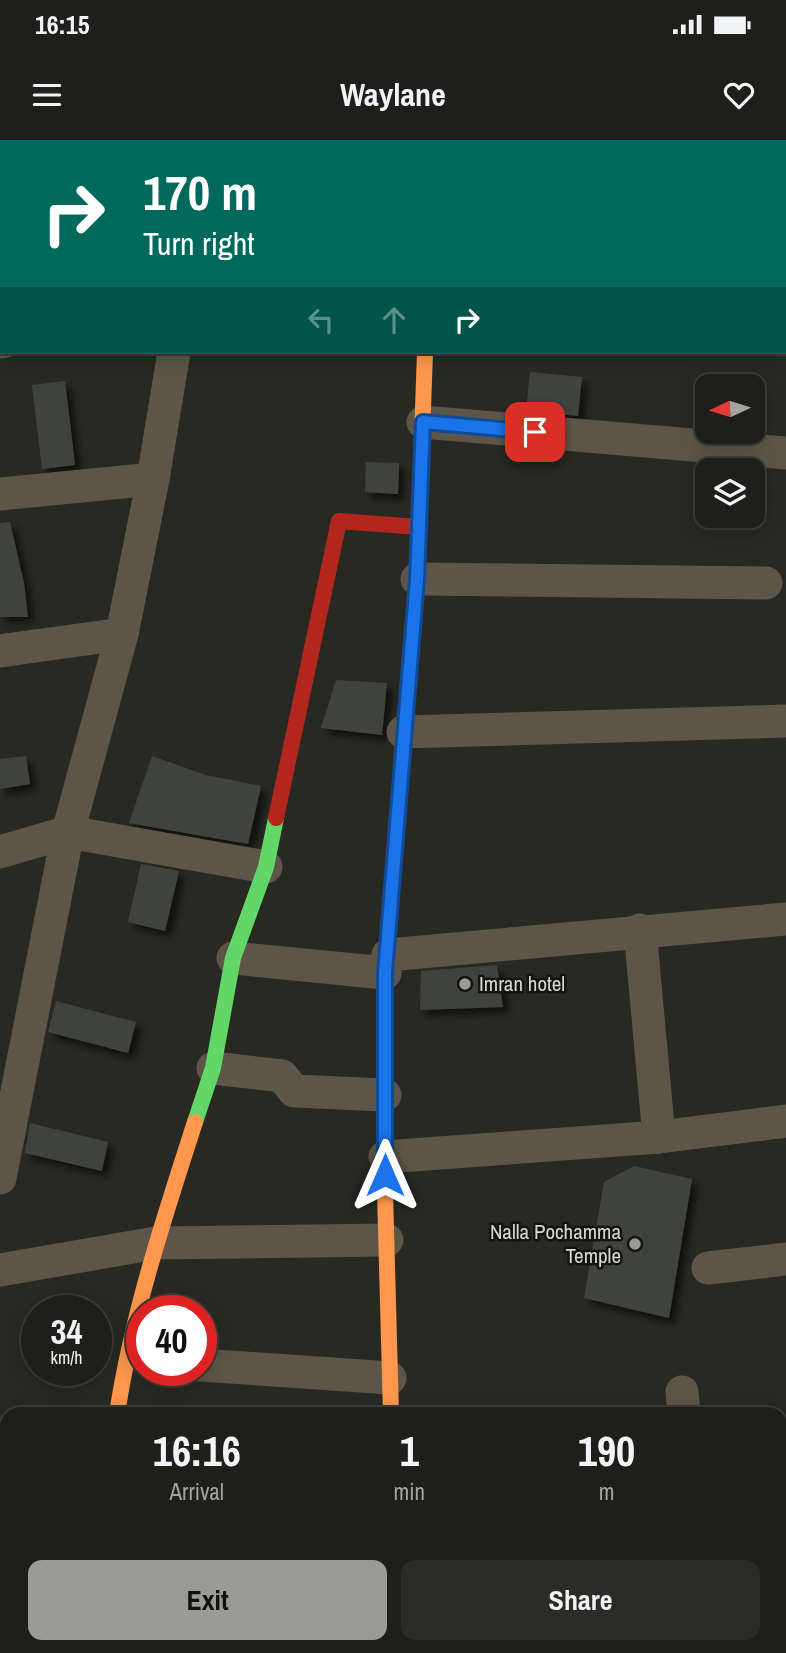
<!DOCTYPE html>
<style>
:root{--surface:#1e1f1a;--page:#2b2c27;--text:#f1f3f6;--muted:#a1a2a2;--line:#3c3d39;--accent:#9a9b94}
body{margin:0;font-family:"Archivo Narrow",sans-serif;background:var(--page);color:var(--text);height:100vh;display:flex;flex-direction:column;font-size:26px;white-space:nowrap}
*{box-sizing:border-box;margin:0}
p{font-size:23px;color:var(--muted)}
.icon{flex:none;width:38px;height:38px;fill:none;stroke:currentColor;stroke-width:2;stroke-linecap:round;stroke-linejoin:round}
.map{position:relative;flex:1;overflow:hidden}
.drawer{position:absolute;left:0px;top:1267px;width:788px;height:247px;display:flex;flex-direction:column;background:var(--surface);border-radius:21px 21px 0 0;box-shadow:0 4px 18px #0003,0 0 0 2px var(--line)}
.drawer>*{flex:none}
.guide{position:absolute;left:0px;top:0px;width:788px;height:214px;box-shadow:0 4px 18px #0003,0 0 0 2px var(--line);background:#00695c;color:#fff;overflow:hidden}
.needle{width:46px;rotate:266deg}
.fabs{position:absolute;left:695px;top:234px;display:grid;gap:14px}
.fabs a{display:grid;place-items:center;width:70px;height:70px;border-radius:14px;background:var(--surface);box-shadow:0 4px 18px #0003,0 0 0 2px var(--line);font-size:35px}
.speed{position:absolute;left:21px;top:1155px;display:flex;gap:14px;font-size:35px;font-weight:700;text-align:center}
.speed>*{display:grid;place-content:center;width:91px;height:91px;border-radius:50%;background:var(--surface);box-shadow:0 4px 18px #0003,0 0 0 2px var(--line);line-height:1}
.speed small{font-size:18px;font-weight:400}
.speed .limit{border:10px solid #d22;background:#fff;color:#111}
.pin{position:absolute;display:grid;place-items:center;width:60px;height:60px;color:#fff;margin:-30px;border-radius:14px;box-shadow:0 4px 10px #0006}
.me{position:absolute;width:77px;margin:-38px;rotate:0deg;stroke-linejoin:round;filter:drop-shadow(0 0 5px #0008)}
.turn{display:flex;align-items:center;gap:24px;height:147px;padding:0 28px;font-size:32px}
.turn .icon{width:91px;height:91px;stroke-width:2.5}
.turn b{display:block;font-size:49px;line-height:60px}
.lanes{display:flex;align-items:center;height:66px;padding:0 28px;background:#0003;justify-content:center;gap:35px;direction:ltr}
.lanes .off{opacity:.35}
.eta{display:flex;justify-content:space-evenly;align-items:center;height:119px;text-align:center}
.eta b{font-size:42px;font-weight:700;line-height:49px}
.primary-button{display:flex;gap:14px;margin-top:auto;padding:14px 28px}
.primary-button a{flex:1;height:80px;border-radius:14px;background:var(--accent);color:#111;font-size:28px;font-weight:700;line-height:80px;text-align:center}
.primary-button a+a{background:var(--page);color:var(--text)}
.status{display:flex;justify-content:space-between;align-items:center;height:49px;padding:0 35px;background:var(--surface);direction:ltr}
.status svg{height:19px;fill:currentColor}
header{display:flex;justify-content:space-between;align-items:center;height:91px;padding:0 28px;background:var(--surface);font-size:32px;font-weight:700}
.map>svg:first-child{display:block}
.building{fill:#41433f;filter:url(#shadow)}
.lines{fill:none;stroke-linecap:round;stroke-linejoin:round}
.street{stroke:#5d5648;stroke-width:33}
.fast{stroke:#63d668;stroke-width:16}
.slow{stroke:#ff974d;stroke-width:16}
.jam{stroke:#b3261e;stroke-width:16}
.route-casing{stroke:#114b97;stroke-width:18}
.route{stroke:#1a73e8;stroke-width:12}
.poi-dot{fill:#9a9b94;stroke:#13140f;stroke-width:2.5}
.labels{text-anchor:middle;stroke-width:5;stroke-linejoin:round;paint-order:stroke}
.poi-label{font-size:21px;fill:#d7d9d1;stroke:#13140f;text-anchor:start}
</style>
<div class="status"><b>16:15</b><svg viewBox="0 0 49 12"><path d="M0 12V9h3v3zM5 12V6h3v6zM10 12V3h3v9zM15 12V0h3v12zM26 1h20v11H26zM47 4h2v5h-2z"/></svg></div>
<header><svg class="icon" aria-label="menu" viewBox="0 0 24 24"><path d="M4 6h16M4 12h16M4 18h16"/></svg>Waylane<svg class="icon" aria-label="heart" viewBox="0 0 24 24"><path d="M12 20l-8-8c-3-5 5-10 8-4 3-6 11-1 8 4z"/></svg></header>
<div class="map">
<svg width="786" height="1513" viewBox="0 0 786 1513">
<defs>
<filter id="shadow"><feDropShadow dx="6" dy="6" stdDeviation="3.5" flood-color="#0009"/></filter>
</defs>
<rect width="100%" height="100%" fill="#282923"/>
<g class="building">
<path d="M530 232 582 237 578 276 526 271Z"/>
<path d="M65 241 75 325 42 329 32 245Z"/>
<path d="M366 322 399 323 398 354 365 352Z"/>
<path d="M10 382 24 443 28 477H0V383Z"/>
<path d="M336 540 387 543 382 595 321 588Z"/>
<path d="M26 616 30 644 0 649V619Z"/>
<path d="M152 616 206 635 261 646 248 704 129 683Z"/>
<path d="M141 724 179 731 165 791 128 782Z"/>
<path d="M497 825 503 867 420 870 421 831Z"/>
<path d="M56 861 136 882 128 913 48 892Z"/>
<path d="M30 983 108 1002 102 1031 25 1013Z"/>
<path d="M634 1026 692 1039 669 1178 584 1158 604 1042Z"/>
</g>
<g class="lines">
<g class="street">
<path d="M223 2V0"/>
<path d="M0 44 2 45"/>
<path d="M0 202H2"/>
<path d="M423 282 786 313"/>
<path d="M153 339 174 212"/>
<path d="M0 354 153 339 122 494 68 692 0 712"/>
<path d="M417 439 766 443"/>
<path d="M0 511 122 494"/>
<path d="M403 592 786 581"/>
<path d="M640 790 659 997"/>
<path d="M388 815 786 779"/>
<path d="M233 818 385 833"/>
<path d="M213 928 282 936 294 951 385 955"/>
<path d="M385 1017 659 997 786 981"/>
<path d="M0 1038 68 692 266 727"/>
<path d="M708 1128 786 1119"/>
<path d="M0 1130 156 1103 387 1100"/>
<path d="M201 1225 390 1238"/>
<path d="M682 1252 684 1274"/>
<path d="M780 1422 786 1421"/>
<path d="M0 1482H7"/>
<path d="M281 1507 339 1513"/>
<path d="M765 1507 766 1513"/>
<path d="M73 1513V1507"/>
</g>
<g class="fast">
<path d="M385 834 408 544"/>
<path d="M195 982 213 928 233 818 266 727 276 678"/>
</g>
<g class="slow">
<path d="M429 0V2"/>
<path d="M408 544 417 439 425 212"/>
<path d="M385 834V1052L391 1274"/>
<path d="M117 1274C132 1174 164 1078 195 982"/>
</g>
<g class="jam">
<path d="M276 678 339 381 417 387"/>
<path d="M403 1507V1513"/>
</g>
</g>
<g class="lines">
<g class="route-casing">
<path id="route" d="M385 1035V833L417 439 423 282 535 292"/>
</g>
<use href="#route" class="route"/>
</g>
<g class="poi-dot">
<circle cx="465" cy="844" r="7"/>
<circle cx="635" cy="1104" r="7"/>
</g>
<g class="labels">
<g class="poi-label">
<text x="479" y="851">Imran hotel</text>
<text x="621" y="1099" text-anchor="end">Nalla Pochamma<tspan x="621" dy="24">Temple</tspan></text>
</g>
</g>
</svg>
<div class="fabs">
<a><svg class="needle" viewBox="-14 -14 28 28"><path d="M0-13l5 13h-10z" fill="#e53935"/><path d="M0 13l5-13h-10z" fill="#a1a2a2"/></svg></a>
<a><svg class="icon" aria-label="layers" viewBox="0 0 24 24"><path d="M12 4l9 5-9 5-9-5zM3 14l9 5 9-5"/></svg></a>
</div>
<div class="speed"><div>34<small>km/h</small></div><div class="limit">40</div></div>
<div class="pin" style="left:535px;top:292px;background:#d93025"><svg class="icon" aria-label="arrive" viewBox="0 0 24 24"><path d="M6 21V4h12l-3 4 3 4H6"/></svg></div>
<svg class="me" style="left:385px;top:1035px" viewBox="-20 -20 40 40"><path d="M0-17L14 15 0 8-14 15z" fill="#1a73e8" stroke="#fff" stroke-width="4"/></svg>
<div class="guide">
<div class="turn"><svg class="icon" aria-label="right" viewBox="0 0 24 24"><path d="M7 20v-9h11M14 6l5 5-5 5"/></svg><div><b>170 m</b>Turn right</div></div>
<div class="lanes"><svg class="icon off" aria-label="left" viewBox="0 0 24 24"><path d="M17 20v-9H6M10 6l-5 5 5 5"/></svg><svg class="icon off" aria-label="ahead" viewBox="0 0 24 24"><path d="M12 20V5M6 11l6-6 6 6"/></svg><svg class="icon" aria-label="right" viewBox="0 0 24 24"><path d="M7 20v-9h11M14 6l5 5-5 5"/></svg></div>
</div>
<section class="drawer">
<div class="eta">
<div><b>16:16</b><p>Arrival</p></div>
<div><b>1</b><p>min</p></div>
<div><b>190</b><p>m</p></div>
</div>
<div class="primary-button"><a>Exit</a><a>Share</a></div>
</section>
</div>
